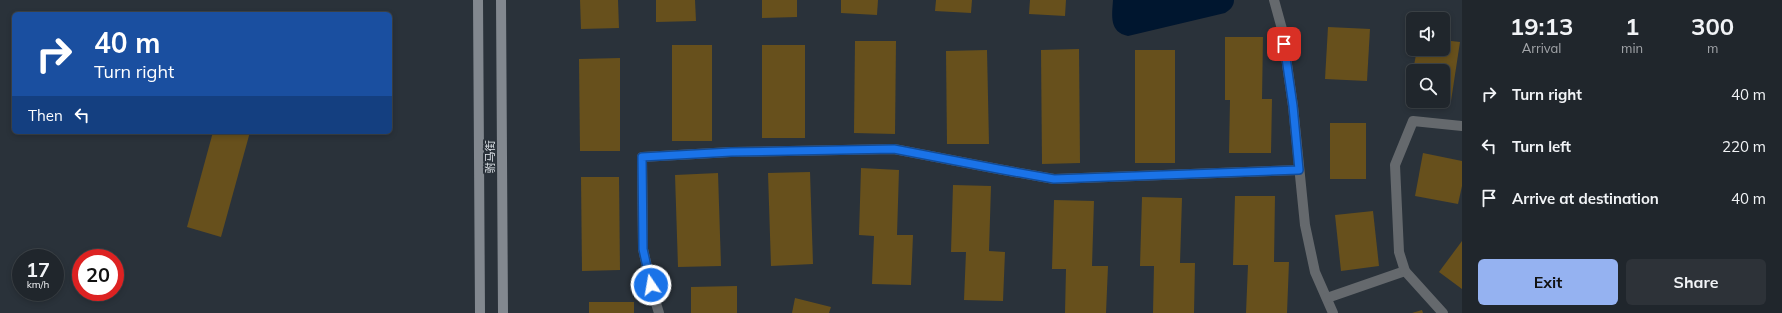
<!DOCTYPE html>
<meta charset="utf-8">
<style>
:root{--surface:#20262c;--page:#2d3238;--text:#f1f3f6;--muted:#a2a5a9;--line:#3d4348;--accent:#95b2f1}
body{margin:0;font-family:Mulish,"Noto Sans SC",sans-serif;background:var(--page);color:var(--text);height:100vh;display:flex;flex-direction:column;font-size:15px;white-space:nowrap}
*{box-sizing:border-box;margin:0}
p{font-size:13px;color:var(--muted)}
.icon{flex:none;width:22px;height:22px;fill:none;stroke:currentColor;stroke-width:2;stroke-linecap:round;stroke-linejoin:round}
.map{position:relative;flex:1;overflow:hidden}
.sheet{display:flex;flex-direction:column;background:var(--surface);width:320px}
.sheet>*{flex:none}
.banner{position:absolute;left:12px;top:12px;width:380px;height:122px;border-radius:6px;box-shadow:0 2px 6px #0003,0 0 0 1px var(--line);background:#1a4fa0;color:#fff;overflow:hidden}
.controls{position:absolute;left:1406px;top:12px;display:grid;gap:8px}
.controls a{display:grid;place-items:center;width:44px;height:44px;border-radius:6px;background:var(--surface);box-shadow:0 2px 6px #0003,0 0 0 1px var(--line);font-size:20px}
.speed{position:absolute;left:12px;top:249px;display:flex;gap:8px;font-size:20px;font-weight:700;text-align:center}
.speed>*{display:grid;place-content:center;width:52px;height:52px;border-radius:50%;background:var(--surface);box-shadow:0 2px 6px #0003,0 0 0 1px var(--line);line-height:1}
.speed small{font-size:10px;font-weight:400}
.speed .limit{border:6px solid #d22;background:#fff;color:#111}
.pin{position:absolute;display:grid;place-items:center;width:34px;height:34px;color:#fff;margin:-17px;border-radius:8px;box-shadow:0 2px 6px #0006}
.me{position:absolute;width:44px;margin:-22px;rotate:348deg;stroke-linejoin:round;filter:drop-shadow(0 0 3px #0008)}
.turn{display:flex;align-items:center;gap:14px;height:84px;padding:0 16px;font-size:18px}
.turn .icon{width:52px;height:52px;stroke-width:2.5}
.turn b{display:block;font-size:28px;line-height:34px}
.then{display:flex;align-items:center;height:38px;padding:0 16px;background:#0003;gap:8px;font-size:15px}
.eta{display:flex;justify-content:space-evenly;align-items:center;height:68px;text-align:center}
.eta b{font-size:24px;font-weight:700;line-height:28px}
.cta{display:flex;gap:8px;margin-top:auto;padding:8px 16px}
.cta a{flex:1;height:46px;border-radius:6px;background:var(--accent);color:#111;font-size:16px;font-weight:700;line-height:46px;text-align:center}
.cta a+a{background:var(--page);color:var(--text)}
ul{padding:0;list-style:none}
li{display:flex;align-items:center;gap:12px;height:52px;padding:0 16px}
li div{flex:1}
li b{display:block;font-size:15px}
li em{font-style:normal}
main{display:flex;flex:1;min-height:0}
.map>svg:first-child{display:block}
.water{fill:#00162f}
.building{fill:#67501c}
.lines{fill:none;stroke-linecap:round;stroke-linejoin:round}
.service{stroke:#65696d;stroke-width:10}
.secondary{stroke:#82888f;stroke-width:10}
.route-casing{stroke:#114b97;stroke-width:10}
.route{stroke:#1a73e8;stroke-width:7}
.labels{text-anchor:middle;stroke-width:4;stroke-linejoin:round;paint-order:stroke}
.street-label{font-size:11px;fill:#dfe4e9;stroke:#2a323a}
</style>
<main>
<div class="map">
<svg width="1462" height="313" viewBox="0 0 1462 313">
<rect width="100%" height="100%" fill="#2a323a"/>
<path class="water" d="M1113 0H1234C1234 6 1230 10 1225 13L1128 36C1109 32 1112 16 1113 0Z"/>
<g class="building">
<path d="M580 0H618L619 28 581 29Z"/>
<path d="M656 0H695L696 21 656 22Z"/>
<path d="M762 0H797V17L762 18Z"/>
<path d="M841 0H878L877 15 841 13Z"/>
<path d="M936 0H972L971 13 935 11Z"/>
<path d="M1030 0H1066L1065 16 1029 14Z"/>
<path d="M1328 27 1370 29 1367 81 1325 79Z"/>
<path d="M1225 37H1263L1262 99H1272L1271 153H1229L1230 100H1225Z"/>
<path d="M1443 40 1460 42 1451 101 1443 100V71H1413L1417 49H1443Z"/>
<path d="M855 41H896L895 134 854 133Z"/>
<rect x="672" y="45" width="40" height="96"/>
<rect x="762" y="45" width="43" height="93"/>
<path d="M1079 49 1080 163 1042 164 1041 50Z"/>
<path d="M987 50 989 144H947L946 51Z"/>
<rect x="1135" y="50" width="40" height="113"/>
<path d="M620 58V151H580L579 59Z"/>
<path d="M1412 78H1413V95L1410 94Z"/>
<rect x="1330" y="123" width="36" height="56"/>
<path d="M213 132H250L221 237 187 227Z"/>
<path d="M1423 153 1462 161V186L1458 204 1415 196Z"/>
<path d="M861 168 899 170 897 235H913L911 285 872 284 874 236 859 235Z"/>
<path d="M810 172 813 264 771 266 768 173Z"/>
<path d="M718 173 721 266 678 267 675 175Z"/>
<path d="M581 177H619L620 270 582 271Z"/>
<path d="M953 185 991 186 989 251 1005 252 1003 301 964 300 966 252H951Z"/>
<path d="M1235 196H1275L1274 262H1289L1287 313H1246L1248 265H1233Z"/>
<path d="M1142 197 1182 198 1180 263H1195L1194 313H1153L1154 266H1140Z"/>
<path d="M1054 200 1094 201 1092 266H1108L1106 313H1065L1066 269H1052Z"/>
<path d="M1373 211 1379 266 1341 271 1335 215Z"/>
<path d="M1462 241V289L1439 272Z"/>
<path d="M737 286V313H691V287Z"/>
<path d="M795 298 831 307 829 313H792Z"/>
<rect x="589" y="302" width="45" height="11"/>
<path d="M1422 310 1423 313H1412Z"/>
</g>
<g class="lines">
<g class="service">
<path d="M1274 0 1282 29 1293 106 1305 225 1315 272 1333 313"/>
<path d="M1327 298 1405 271"/>
<path d="M659 313 654 297 643 249 642 157 731 152 894 149 998 169 1054 179 1299 170"/>
<path d="M1443 313 1405 271 1399 252 1395 165 1413 121 1462 126"/>
</g>
<g class="secondary">
<path d="M478 0 480 313"/>
<path d="M501 0 503 313"/>
</g>
</g>
<g class="lines">
<g class="route-casing">
<path id="route" d="M651 285 643 249 642 157 731 152 894 149 998 169 1054 179 1299 170 1293 106 1284 44"/>
</g>
<use href="#route" class="route"/>
</g>
<g class="labels">
<g class="street-label">
<text transform="translate(490 157) rotate(-90)" y="4">驸马街</text>
</g>
</g>
</svg>
<div class="controls">
<a><svg class="icon" aria-label="sound" viewBox="0 0 24 24"><path d="M4 9h4l5-4v14l-5-4H4zM17 9q2 3 0 6"/></svg></a>
<a><svg class="icon" aria-label="search" viewBox="0 0 24 24"><circle cx="10" cy="10" r="6"/><path d="M15 15l6 6"/></svg></a>
</div>
<div class="speed"><div>17<small>km/h</small></div><div class="limit">20</div></div>
<div class="pin" style="left:1284px;top:44px;background:#d93025"><svg class="icon" aria-label="arrive" viewBox="0 0 24 24"><path d="M6 21V4h12l-3 4 3 4H6"/></svg></div>
<svg class="me" style="left:651px;top:285px" viewBox="-20 -20 40 40"><circle r="17" fill="#1a73e8" stroke="#fff" stroke-width="3"/><path d="M0-11L8 9 0 5-8 9z" fill="#fff"/></svg>
<div class="banner">
<div class="turn"><svg class="icon" aria-label="right" viewBox="0 0 24 24"><path d="M7 20v-9h11M14 6l5 5-5 5"/></svg><div><b>40 m</b>Turn right</div></div>
<div class="then">Then<svg class="icon" aria-label="left" viewBox="0 0 24 24"><path d="M17 20v-9H6M10 6l-5 5 5 5"/></svg></div>
</div>
</div>
<section class="sheet">
<div class="eta">
<div><b>19:13</b><p>Arrival</p></div>
<div><b>1</b><p>min</p></div>
<div><b>300</b><p>m</p></div>
</div>
<ul>
<li><svg class="icon" aria-label="right" viewBox="0 0 24 24"><path d="M7 20v-9h11M14 6l5 5-5 5"/></svg><div><b>Turn right</b></div><em>40 m</em></li>
<li><svg class="icon" aria-label="left" viewBox="0 0 24 24"><path d="M17 20v-9H6M10 6l-5 5 5 5"/></svg><div><b>Turn left</b></div><em>220 m</em></li>
<li><svg class="icon" aria-label="arrive" viewBox="0 0 24 24"><path d="M6 21V4h12l-3 4 3 4H6"/></svg><div><b>Arrive at destination</b></div><em>40 m</em></li>
</ul>
<div class="cta"><a>Exit</a><a>Share</a></div>
</section>
</main>
